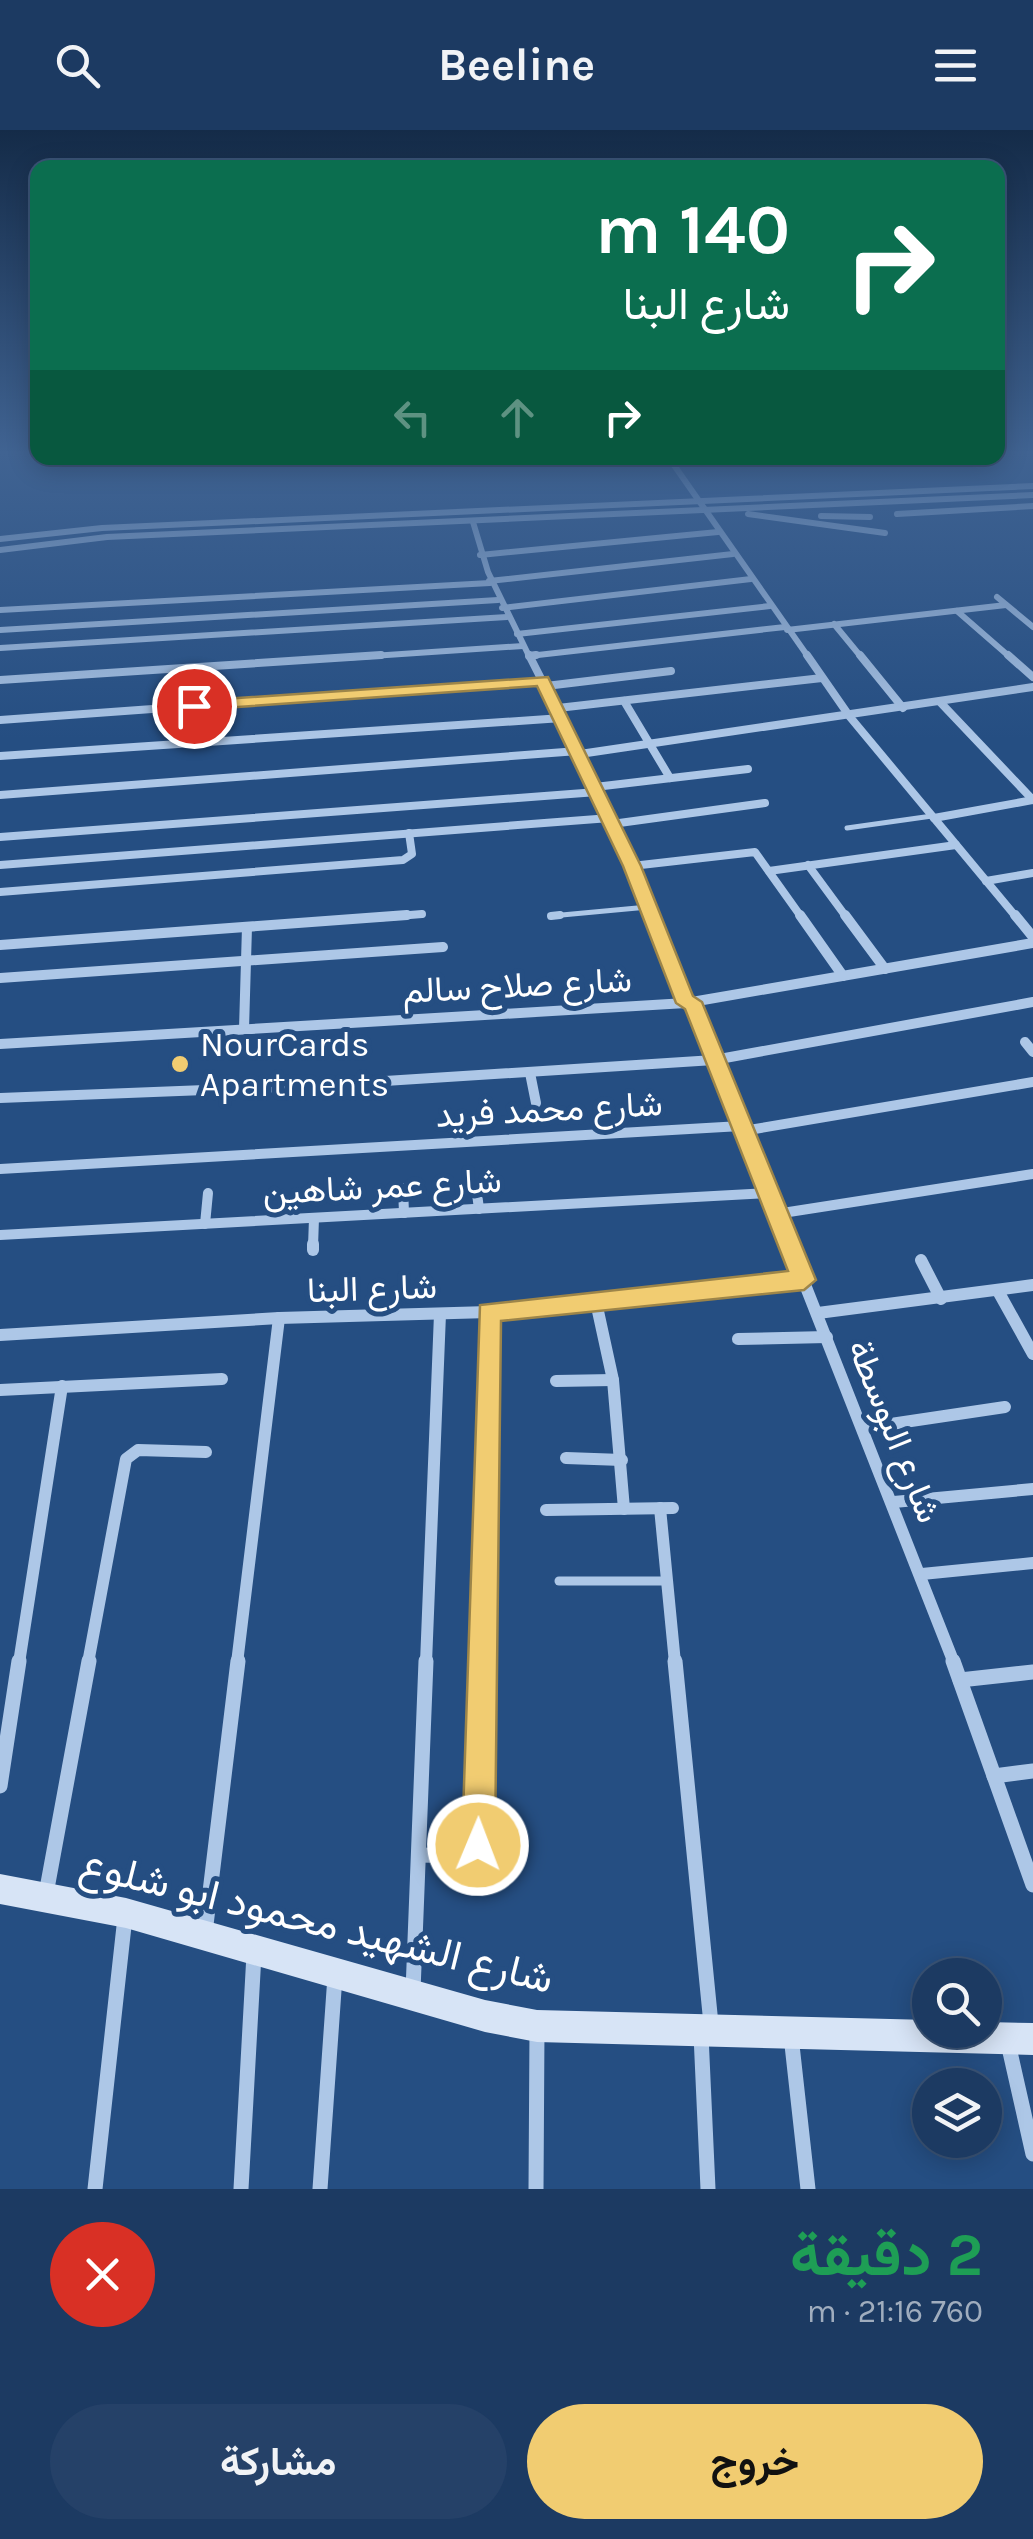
<!DOCTYPE html>
<html lang="ar">
<meta charset="utf-8">
<style>
:root{--surface:#1c3a62;--page:#254168;--text:#f1f3f6;--muted:#a0adbe;--line:#3a5477;--accent:#f1cc71}
body{margin:0;font-family:Karla,Vazirmatn,sans-serif;background:var(--page);color:var(--text);direction:rtl;height:100vh;display:flex;flex-direction:column;font-size:38px;white-space:nowrap}
*{box-sizing:border-box;margin:0}
p{font-size:32px;color:var(--muted)}
.icon{flex:none;width:55px;height:55px;fill:none;stroke:currentColor;stroke-width:2;stroke-linecap:round;stroke-linejoin:round}
.map{position:relative;height:2059px;overflow:hidden;direction:ltr}
.panel{display:flex;flex-direction:column;background:var(--surface);flex:1}
.panel>*{flex:none}
.hud{position:absolute;left:30px;top:30px;width:975px;height:305px;border-radius:20px;box-shadow:0 5px 25px #0003,0 0 0 2px var(--line);direction:rtl;background:#0b6e4f;color:#fff;overflow:hidden}
.buttons{position:absolute;left:912px;top:1828px;display:grid;gap:20px}
.buttons a{display:grid;place-items:center;width:90px;height:90px;border-radius:50%;background:var(--surface);box-shadow:0 5px 25px #0003,0 0 0 2px var(--line);font-size:50px}
.pin{position:absolute;display:grid;place-items:center;width:85px;height:85px;color:#fff;margin:-42px;border:5px solid #fff;border-radius:50%;box-shadow:0 2px 10px #0007}
.me{position:absolute;width:110px;margin:-55px;rotate:1deg;stroke-linejoin:round;filter:drop-shadow(0 0 8px #0008)}
.turn{display:flex;align-items:center;gap:35px;height:210px;padding:0 50px;font-size:45px}
.turn .icon{width:130px;height:130px;stroke-width:2.5}
.turn b{display:block;font-size:70px;line-height:85px}
.lanes{display:flex;align-items:center;height:95px;padding:0 50px;background:#0003;justify-content:center;gap:50px;direction:ltr}
.lanes .off{opacity:.35}
.round{display:grid;place-items:center;flex:none;width:105px;height:105px;border-radius:52px;background:var(--page)}
.headline{display:flex;align-items:center;justify-content:space-between;height:170px;padding:0 50px}
h1{font-size:60px;font-weight:700;line-height:75px;color:#1e9e55}
.button{display:flex;gap:20px;margin-top:auto;padding:20px 50px}
.button a{flex:1;height:115px;border-radius:60px;background:var(--accent);color:#111;font-size:40px;font-weight:700;line-height:115px;text-align:center}
.button a+a{background:var(--page);color:var(--text)}
header{display:flex;justify-content:space-between;align-items:center;height:130px;padding:0 50px;background:var(--surface);font-size:45px;font-weight:700}
.map>svg:first-child{display:block}
.lines{fill:none;stroke-linecap:round;stroke-linejoin:round}
.lane-far2{stroke:#adc7e7;stroke-width:5}
.lane-far1{stroke:#adc7e7;stroke-width:8}
.lane{stroke:#adc7e7;stroke-width:9}
.street-far4{stroke:#adc7e7;stroke-width:6}
.street-far3{stroke:#adc7e7;stroke-width:8}
.street-far2{stroke:#adc7e7;stroke-width:10}
.street-far1{stroke:#adc7e7;stroke-width:12}
.street{stroke:#adc7e7;stroke-width:15}
.secondary{fill:#d7e4f6;fill-rule:evenodd}
.route{fill:#f1cc71;stroke:#9d8549;stroke-width:2.5}
.poi-dot{fill:#f1cc71;stroke:#254e82;stroke-width:4}
.labels{text-anchor:middle;stroke-width:10;stroke-linejoin:round;paint-order:stroke}
.street-label{font-size:35px;fill:#fff;stroke:#254e82}
.poi-label{font-size:35px;fill:#fff;stroke:#254e82;text-anchor:start}
.near-street-label{font-size:42px;fill:#fff;stroke:#254e82}
</style>
<header><svg class="icon" aria-label="menu" viewBox="0 0 24 24"><path d="M4 6h16M4 12h16M4 18h16"/></svg>Beeline<svg class="icon" aria-label="search" viewBox="0 0 24 24"><circle cx="10" cy="10" r="6"/><path d="M15 15l6 6"/></svg></header>
<div class="map">
<svg width="1033" height="2059" viewBox="0 0 1033 2059">
<rect width="100%" height="100%" fill="#254e82"/>
<g class="lines">
<g class="lane-far2">
<path d="M847 698 932 686"/>
<path d="M551 786 648 777"/>
</g>
<path class="lane-far1" d="M551 786 560 785"/>
<path class="lane" d="M559 1451H667"/>
<g class="street-far4">
<path d="M669 328 809 528"/>
<path d="M748 384 885 403"/>
<path d="M897 384 1033 376"/>
<path d="M821 386 870 387"/>
<path d="M473 392 488 442 530 528"/>
<path d="M0 409 102 398 1033 356"/>
<path d="M0 420 107 407 1033 365"/>
<path d="M480 425 718 402"/>
<path d="M489 451 733 424"/>
<path d="M997 467 1033 497"/>
<path d="M502 478 751 449"/>
<path d="M0 480 490 453"/>
<path d="M957 481 1011 528"/>
<path d="M834 494 862 528"/>
<path d="M0 500 498 470"/>
<path d="M787 500 1006 475"/>
<path d="M517 504 770 476"/>
<path d="M0 518 507 487"/>
<path d="M529 526 785 497"/>
<path d="M342 528 523 516"/>
</g>
<g class="street-far3">
<path d="M529 525 593 651 652 788"/>
<path d="M807 525 850 587 1017 788"/>
<path d="M860 525 903 578"/>
<path d="M1008 525 1033 547"/>
<path d="M529 526 536 525"/>
<path d="M0 550 381 525"/>
<path d="M546 556 671 541"/>
<path d="M624 571 670 648"/>
<path d="M940 572 1033 670"/>
<path d="M558 578 822 548"/>
<path d="M0 590 542 551"/>
<path d="M580 624 1033 557"/>
<path d="M0 626 562 588"/>
<path d="M595 657 748 639"/>
<path d="M0 665 578 621"/>
<path d="M934 688 1033 670"/>
<path d="M612 694 765 673"/>
<path d="M0 707 597 662"/>
<path d="M0 735 610 688"/>
<path d="M808 735 847 788"/>
<path d="M632 736 755 722 802 788"/>
<path d="M769 741 956 715"/>
<path d="M986 751 1033 743"/>
<path d="M0 762 403 730 412 724 409 703"/>
<path d="M373 788 422 784"/>
</g>
<g class="street-far2">
<path d="M651 785 686 873"/>
<path d="M800 785 843 846"/>
<path d="M845 785 885 839"/>
<path d="M1015 785 1033 807"/>
<path d="M0 815 407 785"/>
<path d="M0 848 443 817"/>
<path d="M692 872 790 1117"/>
<path d="M244 899 247 797"/>
<path d="M1025 912 1033 922"/>
<path d="M0 914 686 873 1033 813"/>
<path d="M530 943 536 973"/>
<path d="M0 968 307 956 714 930 1033 872"/>
<path d="M743 1001 1033 952"/>
<path d="M0 1039 741 996"/>
<path d="M476 1056 479 1079"/>
<path d="M403 1058 404 1083"/>
<path d="M776 1084 1033 1044"/>
<path d="M205 1094 208 1063"/>
<path d="M0 1105 768 1063"/>
<path d="M313 1117 314 1088"/>
</g>
<g class="street-far1">
<path d="M789 1114 954 1533"/>
<path d="M313 1120V1114"/>
<path d="M921 1130 941 1169"/>
<path d="M998 1161 1033 1224"/>
<path d="M596 1172 613 1250 624 1379"/>
<path d="M818 1183 1033 1155"/>
<path d="M0 1205 279 1188 489 1182 804 1150"/>
<path d="M738 1209 827 1207"/>
<path d="M556 1251 613 1250"/>
<path d="M0 1260 222 1249"/>
<path d="M864 1298 1005 1277"/>
<path d="M566 1328 622 1330"/>
<path d="M894 1372 1033 1359"/>
<path d="M660 1378 675 1533"/>
<path d="M546 1380 673 1378"/>
<path d="M922 1444 1033 1433"/>
<path d="M19 1533 62 1256"/>
<path d="M88 1533 126 1329 138 1320 206 1322"/>
<path d="M237 1533 279 1188"/>
<path d="M426 1533 440 1184"/>
<path d="M482 1533 489 1182"/>
</g>
<g class="street">
<path d="M675 1531 711 1894"/>
<path d="M953 1531 1033 1755"/>
<path d="M960 1550 1033 1542"/>
<path d="M994 1646 1033 1641"/>
<path d="M0 1656 19 1531"/>
<path d="M419 1725 465 1726 479 1715 482 1531"/>
<path d="M46 1764 89 1531"/>
<path d="M205 1803 238 1531"/>
<path d="M413 1861 426 1531"/>
<path d="M701 1905 708 2059"/>
<path d="M791 1906 808 2059"/>
<path d="M1008 1913 1033 2024"/>
<path d="M95 2059 125 1787"/>
<path d="M241 2059 254 1824"/>
<path d="M320 2059 335 1846"/>
<path d="M536 2059 537 1900"/>
</g>
<path class="secondary" d="M0 1744 126 1768 485 1870 537 1880 930 1890V1900H985V1892L1033 1893V1925L537 1912 485 1902 126 1798 0 1774Z"/>
</g>
<linearGradient id="sky" x2="0" y2="1"><stop stop-color="#142b48"/><stop offset="0.53" stop-color="#406392"/><stop offset="1" stop-color="#406392" stop-opacity="0"/></linearGradient>
<rect width="1033" height="609" fill="url(#sky)"/>
<path class="route" d="M548 547 641 736 693 866 702 872 816 1150 804 1160 501 1191 495 1715 490 1727 478 1731 467 1727 462 1715 480 1175 788 1141 685 879 676 873 623 736 537 556 194 580 186 576 194 571Z"/>
<circle class="poi-dot" cx="180" cy="934" r="10"/>
<g class="labels">
<g class="street-label">
<text transform="translate(517 855) rotate(-3)" y="12">شارع صلاح سالم</text>
<text transform="translate(549 979) rotate(-3)" y="12">شارع محمد فريد</text>
<text transform="translate(382 1056) rotate(-3)" y="12">شارع عمر شاهين</text>
<text transform="translate(372 1158) rotate(-2)" y="12">شارع البنا</text>
<text transform="translate(895 1301) rotate(68)" y="12">شارع البوسطة</text>
</g>
<g class="poi-label">
<text x="200" y="926">NourCards<tspan x="200" dy="40">Apartments</tspan></text>
</g>
<g class="near-street-label">
<text transform="translate(317 1790) rotate(14)" y="15">شارع الشهيد محمود ابو شلوع</text>
</g>
</g>
</svg>
<div class="buttons">
<a><svg class="icon" aria-label="search" viewBox="0 0 24 24"><circle cx="10" cy="10" r="6"/><path d="M15 15l6 6"/></svg></a>
<a><svg class="icon" aria-label="layers" viewBox="0 0 24 24"><path d="M12 4l9 5-9 5-9-5zM3 14l9 5 9-5"/></svg></a>
</div>
<div class="pin" style="left:194px;top:576px;background:#d93025"><svg class="icon" aria-label="arrive" viewBox="0 0 24 24"><path d="M6 21V4h12l-3 4 3 4H6"/></svg></div>
<svg class="me" style="left:478px;top:1715px" viewBox="-20 -20 40 40"><circle r="17" fill="#f1cc71" stroke="#fff" stroke-width="3"/><path d="M0-11L8 9 0 5-8 9z" fill="#fff"/></svg>
<div class="hud">
<div class="turn"><svg class="icon" aria-label="right" viewBox="0 0 24 24"><path d="M7 20v-9h11M14 6l5 5-5 5"/></svg><div><b>140 m</b>شارع البنا</div></div>
<div class="lanes"><svg class="icon off" aria-label="left" viewBox="0 0 24 24"><path d="M17 20v-9H6M10 6l-5 5 5 5"/></svg><svg class="icon off" aria-label="ahead" viewBox="0 0 24 24"><path d="M12 20V5M6 11l6-6 6 6"/></svg><svg class="icon" aria-label="right" viewBox="0 0 24 24"><path d="M7 20v-9h11M14 6l5 5-5 5"/></svg></div>
</div>
</div>
<section class="panel">
<div class="headline"><div><h1>2 دقيقة</h1><p>760 m · 21:16</p></div><a class="round" style="background:#d93025;color:#fff"><svg class="icon" aria-label="close" viewBox="0 0 24 24"><path d="M6 6l12 12M18 6L6 18"/></svg></a></div>
<div class="button"><a>خروج</a><a>مشاركة</a></div>
</section>
